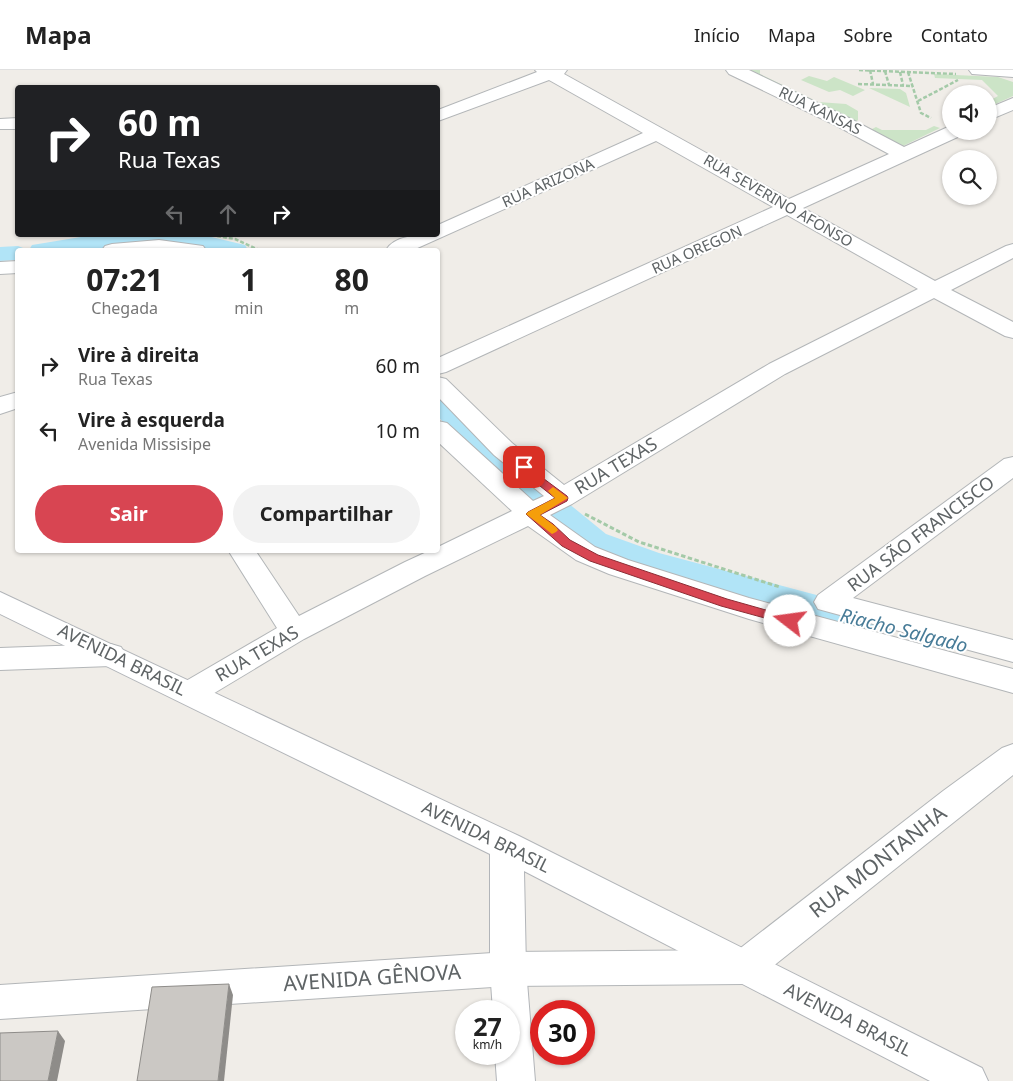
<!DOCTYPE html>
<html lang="pt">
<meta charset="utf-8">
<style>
:root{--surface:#fff;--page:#f2f2f2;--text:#222;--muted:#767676;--line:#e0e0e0;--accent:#d84552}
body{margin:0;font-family:"Noto Sans",sans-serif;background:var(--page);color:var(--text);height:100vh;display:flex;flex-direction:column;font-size:19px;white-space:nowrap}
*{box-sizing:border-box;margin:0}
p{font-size:16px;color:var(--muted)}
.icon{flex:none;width:28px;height:28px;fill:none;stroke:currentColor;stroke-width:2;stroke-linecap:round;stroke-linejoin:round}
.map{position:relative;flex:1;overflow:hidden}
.panel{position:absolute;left:15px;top:178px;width:425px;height:305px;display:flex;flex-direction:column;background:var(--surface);border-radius:5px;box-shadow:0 1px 4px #0004}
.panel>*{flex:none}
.guide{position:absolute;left:15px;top:15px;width:425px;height:152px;border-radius:5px;box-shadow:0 1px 4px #0004;background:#202124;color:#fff;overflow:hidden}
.tools{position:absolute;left:942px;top:15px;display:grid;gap:10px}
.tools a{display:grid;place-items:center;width:55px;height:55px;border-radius:50%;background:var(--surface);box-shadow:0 1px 4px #0004;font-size:25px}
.speed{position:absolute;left:455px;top:930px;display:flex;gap:10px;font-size:25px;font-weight:700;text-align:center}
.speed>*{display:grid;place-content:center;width:65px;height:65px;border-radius:50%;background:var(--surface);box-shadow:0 1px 4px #0004;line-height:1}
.speed small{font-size:12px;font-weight:400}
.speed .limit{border:8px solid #d22;background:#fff;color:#111}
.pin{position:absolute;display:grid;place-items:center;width:42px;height:42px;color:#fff;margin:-21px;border-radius:10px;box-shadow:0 2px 8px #0006}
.me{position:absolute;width:55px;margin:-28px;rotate:285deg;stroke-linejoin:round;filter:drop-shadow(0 0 4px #0008)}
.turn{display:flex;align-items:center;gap:18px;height:105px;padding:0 20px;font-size:22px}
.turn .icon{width:65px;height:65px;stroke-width:2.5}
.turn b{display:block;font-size:35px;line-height:42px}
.lanes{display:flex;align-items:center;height:48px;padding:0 20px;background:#0003;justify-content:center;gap:25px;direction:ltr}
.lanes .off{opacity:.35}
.eta{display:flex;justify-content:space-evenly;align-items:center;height:85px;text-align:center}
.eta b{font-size:30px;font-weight:700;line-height:35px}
.action{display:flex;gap:10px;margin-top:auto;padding:10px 20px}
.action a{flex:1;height:58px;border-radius:30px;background:var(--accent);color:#fff;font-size:20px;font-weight:700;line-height:58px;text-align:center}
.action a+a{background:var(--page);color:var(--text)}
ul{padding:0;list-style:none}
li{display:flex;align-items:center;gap:15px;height:65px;padding:0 20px}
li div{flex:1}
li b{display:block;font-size:19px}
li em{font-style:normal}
header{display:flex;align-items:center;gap:30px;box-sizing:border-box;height:70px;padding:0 25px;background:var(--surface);border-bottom:1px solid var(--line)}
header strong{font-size:24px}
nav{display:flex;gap:28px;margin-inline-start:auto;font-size:18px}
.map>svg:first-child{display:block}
.green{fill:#cce4c7}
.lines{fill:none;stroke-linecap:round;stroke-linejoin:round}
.canal{fill:#b1e4f7;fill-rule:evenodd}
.street-casing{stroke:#b3b6b8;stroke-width:2}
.secondary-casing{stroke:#b2b5b9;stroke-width:2}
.path-far1{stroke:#a4caa8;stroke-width:2.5;stroke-dasharray:4 2;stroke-linecap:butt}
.path{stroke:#a4caa8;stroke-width:3;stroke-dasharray:4.5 2.5;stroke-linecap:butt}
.street{fill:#fff;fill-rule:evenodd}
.secondary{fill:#fff;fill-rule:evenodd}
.shaded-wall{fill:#8e8c89}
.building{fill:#cbc8c4;stroke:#8e8c89}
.route{fill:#d84552;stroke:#8c2d35}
.slow{fill:#f59e0b}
.labels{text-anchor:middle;stroke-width:4;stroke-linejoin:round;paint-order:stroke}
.far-street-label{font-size:15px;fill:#5f6466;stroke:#fff}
.street-label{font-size:18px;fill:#5f6466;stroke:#fff}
.water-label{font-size:19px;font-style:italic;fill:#477b97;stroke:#fff}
.near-street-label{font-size:21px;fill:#5f6466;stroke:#fff}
</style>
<header>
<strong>Mapa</strong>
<nav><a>Início</a><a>Mapa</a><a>Sobre</a><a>Contato</a></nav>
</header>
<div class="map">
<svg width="1013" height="1011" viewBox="0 0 1013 1011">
<rect width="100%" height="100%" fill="#f0ede8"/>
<g class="green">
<path d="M742 0H760V4L818 32 846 34 858 41V50L855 53Z"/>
<path d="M934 4 998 7 1013 12V26L989 37V31L998 26 982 10 935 8Z"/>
<path d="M809 6 827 11 834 7 865 20 853 26 840 20 829 22 801 10Z"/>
<path d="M869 18 900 19 906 23 910 37Z"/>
<path d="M934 56 940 58 903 76 870 60 876 57 882 60H926Z"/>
</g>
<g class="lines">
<g class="canal">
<path d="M93 165H203L245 175 248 180H204L180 174 115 176 90 180H29L32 175Z"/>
<path d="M18 176 28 180H18V190L0 191V177Z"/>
<path d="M438 323 448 326 568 433 606 464 659 483 873 540 878 549 873 558 861 562 652 505 584 480 546 449 438 347Z"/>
</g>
<g class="street-casing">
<g id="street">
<path d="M535 0H567L564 4 789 129 889 84 837 56 729 4 726 0H749L849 48 904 77 948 57 951 56V61H964L962 65 803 138 935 211 1006 176 1013 174V188L951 220 1013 252V268L1005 266 934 228 785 304 572 434 550 445 595 477 628 490 749 528 1013 599V623L749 549 609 504 576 490 528 456 425 506 304 569 201 631 190 635 179 631 175 623 179 615 277 558 228 480H255L299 546 405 492 431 480H438V477L512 441 438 372V351L447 353 533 431 544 426 494 385 438 327V307L446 309 512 373 564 415 769 294 918 219 787 145 446 302 438 304V288L773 137 656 71 413 180H386C396 164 421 165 438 165V155L643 63 549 10 438 51V40L537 2Z"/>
<path d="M969 0H1013V7L972 4Z"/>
<path d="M1013 28V40L989 50V38Z"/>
<path d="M18 48V59H0V49Z"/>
<path d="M159 170 203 176 206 180H102L105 176 112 174Z"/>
<path d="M18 191V203L0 204V192Z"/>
<path d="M18 322V338L0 344V327Z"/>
<path d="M1013 387V408L853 528 1013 570V592L818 539 814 532 818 525 1004 389Z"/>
<path d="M111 574 121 577 126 585 121 593 111 596 0 600V578Z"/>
<path d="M1013 674V705L757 909 744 914 508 916 0 949V915L508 882 738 880 943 721 1002 678Z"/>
</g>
</g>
<g class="secondary-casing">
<path id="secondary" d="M0 522 519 766 982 998 988 1011H930L524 801 526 899 535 1011H497L495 984H509V941H493L490 899V784L0 544Z"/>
</g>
<g class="path-far1">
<path d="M859 0 956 4"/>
<path d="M870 0 873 14"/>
<path d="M885 1 889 15"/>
<path d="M900 2 903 15"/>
<path d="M908 2 921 43 931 48"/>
<path d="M858 14 913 16"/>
<path d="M918 31 958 10"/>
<path d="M217 166 235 169 259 180"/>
</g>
<path class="path" d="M585 444 639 472 780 517"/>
<use href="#street" class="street"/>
<use href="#secondary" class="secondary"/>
</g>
<g class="shaded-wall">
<path d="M229 914 233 925 224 1011H218Z"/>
<path d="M58 961 65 971 57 1011H48Z"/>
</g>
<g class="building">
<path d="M229 914 218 1011H137L152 917Z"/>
<path d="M58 961 48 1011H0V963Z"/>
</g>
<path class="route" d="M524 394 567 426 568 428 567 431 540 445 553 454 570 470 598 485 727 529 794 548 796 551 794 554 790 555 721 536 590 491 562 476 526 444 528 442 555 428 520 400 519 397 520 395Z"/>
<path class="slow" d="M553 417 568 428 540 445 556 457 558 460 556 462 552 464 526 444 528 442 555 428 548 421Z"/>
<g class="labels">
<g class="far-street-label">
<text transform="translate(820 41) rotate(26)" y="5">RUA KANSAS</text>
<text transform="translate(548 113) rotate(-24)" y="5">RUA ARIZONA</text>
<text transform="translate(778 131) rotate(30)" y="5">RUA SEVERINO AFONSO</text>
<text transform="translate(697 180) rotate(-24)" y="5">RUA OREGON</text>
</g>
<g class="street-label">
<text transform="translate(616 396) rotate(-31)" y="6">RUA TEXAS</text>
<text transform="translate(921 464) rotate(-37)" y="6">RUA SÃO FRANCISCO</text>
<text transform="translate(257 584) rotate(-30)" y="6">RUA TEXAS</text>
<text transform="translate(122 590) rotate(26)" y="6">AVENIDA BRASIL</text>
<text transform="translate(486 767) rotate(26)" y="6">AVENIDA BRASIL</text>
<text transform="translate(848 950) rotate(27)" y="6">AVENIDA BRASIL</text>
</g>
<g class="water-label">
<text transform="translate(904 560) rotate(14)" y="7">Riacho Salgado</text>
</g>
<g class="near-street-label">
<text transform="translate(878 792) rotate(-38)" y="7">RUA MONTANHA</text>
<text transform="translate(372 908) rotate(-4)" y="7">AVENIDA GÊNOVA</text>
</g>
</g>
</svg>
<div class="tools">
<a><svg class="icon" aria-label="sound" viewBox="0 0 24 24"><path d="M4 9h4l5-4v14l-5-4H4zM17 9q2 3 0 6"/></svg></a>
<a><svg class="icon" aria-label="search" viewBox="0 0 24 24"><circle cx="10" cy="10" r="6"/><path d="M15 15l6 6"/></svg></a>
</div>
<div class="speed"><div>27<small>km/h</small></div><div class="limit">30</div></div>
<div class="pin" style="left:524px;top:397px;background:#d93025"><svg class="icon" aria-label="arrive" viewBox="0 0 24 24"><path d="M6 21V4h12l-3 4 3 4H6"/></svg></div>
<svg class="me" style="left:790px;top:551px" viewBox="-20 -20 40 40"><circle r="19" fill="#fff"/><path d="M0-13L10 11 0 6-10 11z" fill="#d84552"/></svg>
<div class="guide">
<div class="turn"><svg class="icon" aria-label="right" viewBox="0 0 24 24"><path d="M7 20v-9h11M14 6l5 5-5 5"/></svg><div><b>60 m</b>Rua Texas</div></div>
<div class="lanes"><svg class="icon off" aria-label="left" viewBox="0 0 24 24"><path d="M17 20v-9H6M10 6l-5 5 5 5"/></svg><svg class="icon off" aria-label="ahead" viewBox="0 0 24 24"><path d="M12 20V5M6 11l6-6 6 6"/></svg><svg class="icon" aria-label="right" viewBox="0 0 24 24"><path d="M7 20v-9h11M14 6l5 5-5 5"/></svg></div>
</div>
<section class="panel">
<div class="eta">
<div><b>07:21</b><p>Chegada</p></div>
<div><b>1</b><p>min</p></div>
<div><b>80</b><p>m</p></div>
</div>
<ul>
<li><svg class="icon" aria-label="right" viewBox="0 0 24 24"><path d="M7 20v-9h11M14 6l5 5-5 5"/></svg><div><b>Vire à direita</b><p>Rua Texas</p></div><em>60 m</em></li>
<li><svg class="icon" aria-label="left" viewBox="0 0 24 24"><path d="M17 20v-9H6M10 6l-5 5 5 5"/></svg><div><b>Vire à esquerda</b><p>Avenida Missisipe</p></div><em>10 m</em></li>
</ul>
<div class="action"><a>Sair</a><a>Compartilhar</a></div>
</section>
</div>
